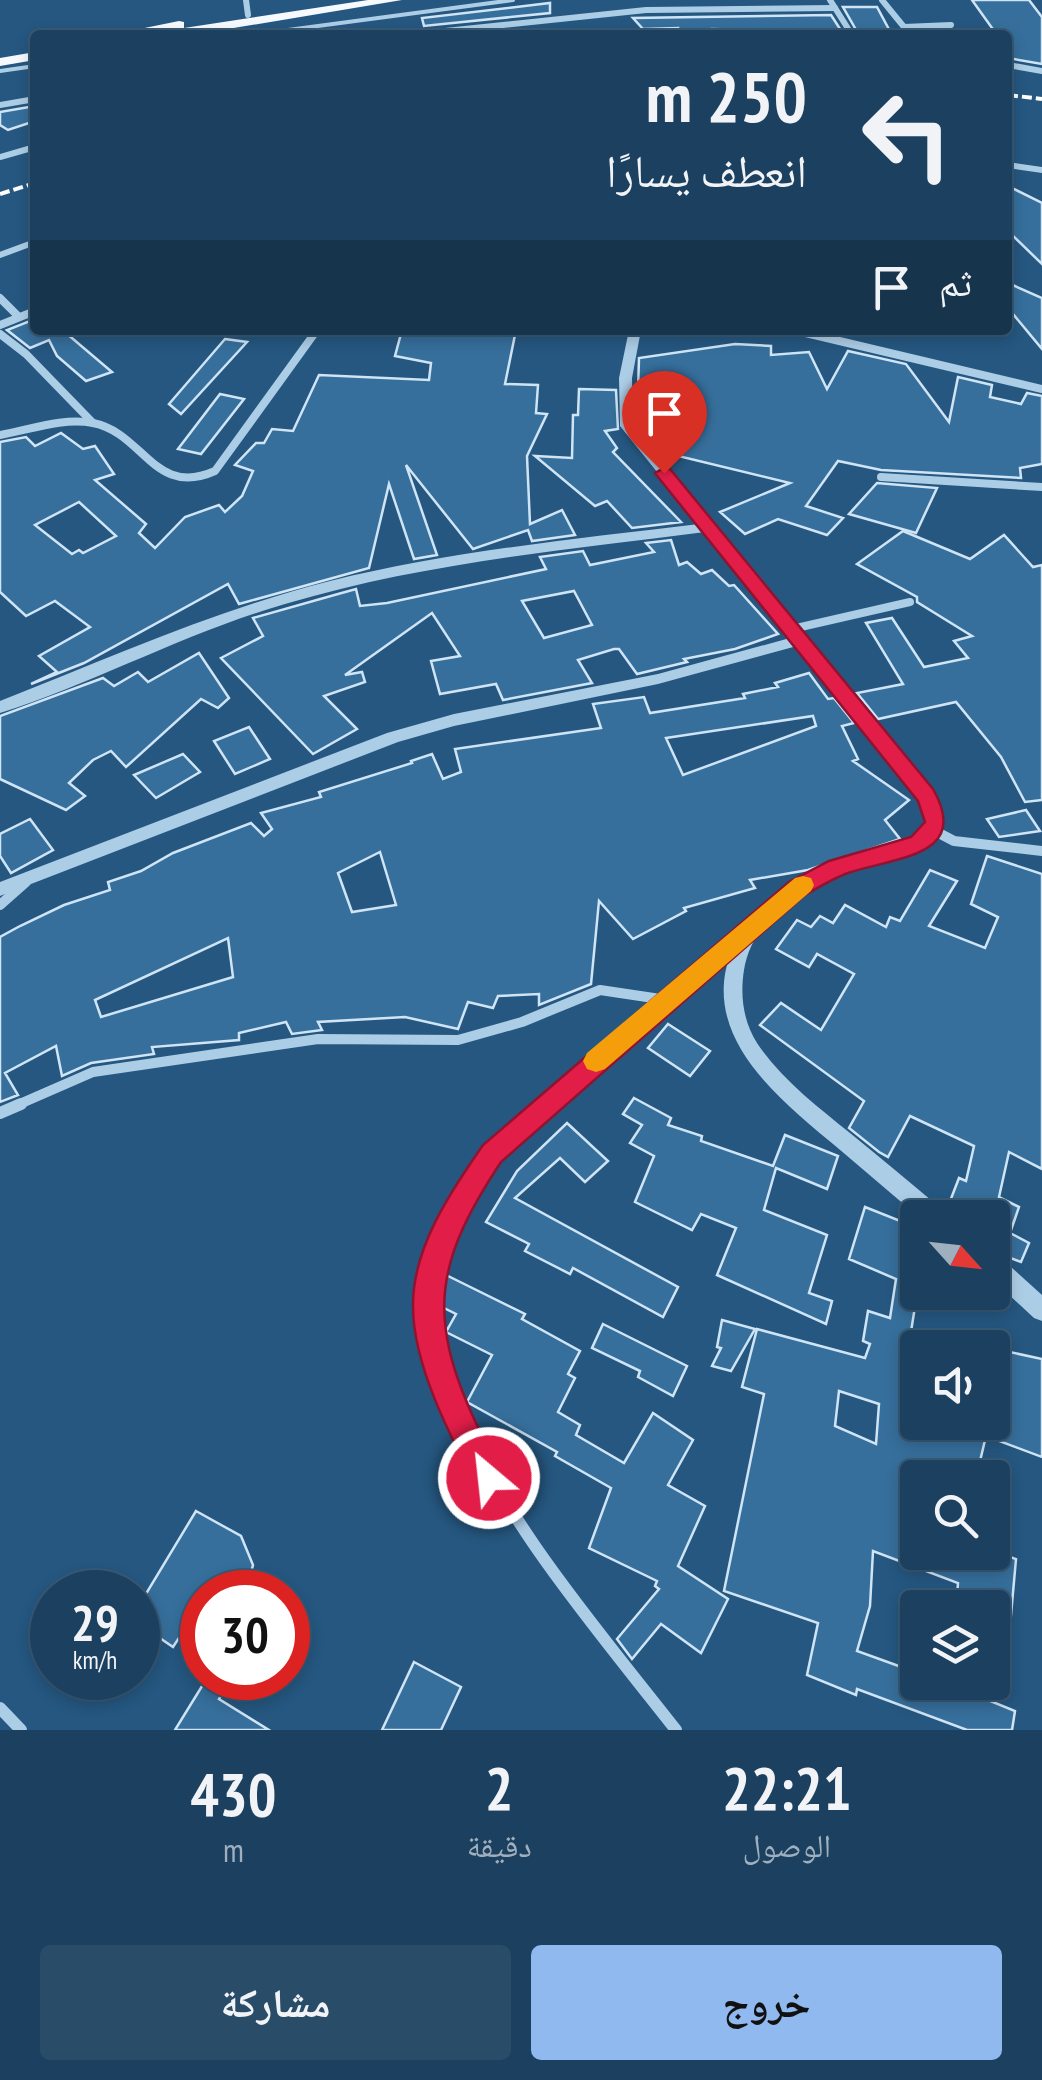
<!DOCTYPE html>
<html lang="ar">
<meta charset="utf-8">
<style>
:root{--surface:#1c4160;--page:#294c69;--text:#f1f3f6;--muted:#a0afbd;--line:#3a5a75;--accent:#90b9f0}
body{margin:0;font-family:"PT Sans Narrow","Noto Naskh Arabic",sans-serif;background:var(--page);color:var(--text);direction:rtl;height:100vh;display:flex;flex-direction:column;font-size:38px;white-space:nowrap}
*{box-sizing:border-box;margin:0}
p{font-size:32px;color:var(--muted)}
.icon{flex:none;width:55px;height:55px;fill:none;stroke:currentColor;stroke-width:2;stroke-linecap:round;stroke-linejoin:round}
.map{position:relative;height:1730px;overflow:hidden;direction:ltr}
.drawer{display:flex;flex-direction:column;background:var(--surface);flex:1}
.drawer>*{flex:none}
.guide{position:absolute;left:30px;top:30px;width:982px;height:305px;border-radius:10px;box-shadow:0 5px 15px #0003,0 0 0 2px var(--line);direction:rtl;background:#1c4160;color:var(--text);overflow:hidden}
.needle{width:65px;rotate:117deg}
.controls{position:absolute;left:900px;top:1200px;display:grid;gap:20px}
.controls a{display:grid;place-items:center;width:110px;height:110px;border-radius:10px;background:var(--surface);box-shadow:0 5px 15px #0003,0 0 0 2px var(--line);font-size:50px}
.speed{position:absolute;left:30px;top:1570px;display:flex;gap:20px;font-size:50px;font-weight:700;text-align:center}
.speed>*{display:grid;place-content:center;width:130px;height:130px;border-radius:50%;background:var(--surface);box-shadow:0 5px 15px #0003,0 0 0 2px var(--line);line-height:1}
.speed small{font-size:25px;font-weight:400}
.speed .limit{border:15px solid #d22;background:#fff;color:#111}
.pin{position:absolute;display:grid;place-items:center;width:85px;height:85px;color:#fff;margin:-102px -42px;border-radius:50% 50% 50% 0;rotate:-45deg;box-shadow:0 0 10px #0007}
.pin .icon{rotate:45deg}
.me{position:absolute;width:110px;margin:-55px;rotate:332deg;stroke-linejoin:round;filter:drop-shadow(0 0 8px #0008)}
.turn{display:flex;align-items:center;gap:35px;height:210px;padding:0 40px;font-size:45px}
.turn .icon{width:130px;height:130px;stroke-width:2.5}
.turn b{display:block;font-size:70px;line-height:85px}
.then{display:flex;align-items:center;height:95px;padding:0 40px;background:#0003;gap:20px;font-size:38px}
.eta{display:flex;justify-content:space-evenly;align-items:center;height:170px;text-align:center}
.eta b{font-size:60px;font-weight:800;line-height:70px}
.primary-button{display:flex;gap:20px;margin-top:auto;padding:20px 40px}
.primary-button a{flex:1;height:115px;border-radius:10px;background:var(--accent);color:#111;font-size:40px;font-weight:800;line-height:115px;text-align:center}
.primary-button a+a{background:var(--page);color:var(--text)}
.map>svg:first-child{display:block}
.building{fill:#366f9c;stroke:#cfe4f5;stroke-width:2.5;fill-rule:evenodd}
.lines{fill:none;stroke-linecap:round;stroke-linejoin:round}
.service{stroke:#accde6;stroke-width:4}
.minor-far3{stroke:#accde6;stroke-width:6}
.minor-far2{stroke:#accde6;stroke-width:8}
.minor-far1{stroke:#accde6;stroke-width:10}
.minor{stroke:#accde6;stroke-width:12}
.tertiary{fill:#accde6;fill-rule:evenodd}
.trunk{fill:#f6fafe;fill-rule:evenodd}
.rail{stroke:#fff;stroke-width:4;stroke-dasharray:10 4;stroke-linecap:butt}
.route{fill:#e11d48;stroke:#92132f;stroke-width:2.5}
.slow{fill:#f59e0b}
</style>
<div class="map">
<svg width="1042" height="1730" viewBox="0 0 1042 1730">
<rect width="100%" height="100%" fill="#255780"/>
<g class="building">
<path d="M972 0H1029L1042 17V64L1008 58V35H997Z"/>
<path d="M550 3V13L424 26 422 18Z"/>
<path d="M843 7H877L892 35H859Z"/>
<path d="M831 15 842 32 712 29V35H677L678 28 643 29 633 18Z"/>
<path d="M35 106V121L8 130 0 125V112Z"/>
<path d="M1008 186 1042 203V264L1008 231Z"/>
<path d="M1008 283 1042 298V349L1008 308Z"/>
<path d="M35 319V330H72L66 333 112 372 86 381 57 356 49 340 30 348 7 330Z"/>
<path d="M402 330H516L505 384 538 385 536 413 547 414 527 456 530 524 562 510 575 535 532 541 528 530 473 549 406 465 437 555 414 559 389 484 369 568 239 604 228 584 84 663 31 684 57 672 39 656 90 627 55 601 26 616 0 592V442L26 437 35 446 61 433 83 449 95 446 114 474 95 480 146 524 139 533 155 548 185 517 219 505 225 512 242 496 253 471 235 465 256 443H264L272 429 293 431 319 375 429 380 431 363 395 356ZM79 502 116 536 83 553 79 550 72 554 35 525Z"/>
<path d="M225 339 247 342 181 414 169 404Z"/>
<path d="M735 344 771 346V355L809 352 827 389 848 351 906 364 949 422 958 377 992 385 990 397 1021 404 1027 393 1042 396V464L1020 468 1021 478 881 470 838 461 806 506 843 518 827 535 778 519 745 534 720 512 790 483 670 454 694 420 639 427 637 424 639 358Z"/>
<path d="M579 389 616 390 618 429 605 431 617 448 613 452 681 522 632 528 607 501 595 506 535 456 572 458 573 415H578Z"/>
<path d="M220 394 244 399 201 454 178 449Z"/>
<path d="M877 483 937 488 916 533 849 514Z"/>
<path d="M903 531 970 559 1004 535 1033 567 1042 565V800L1025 802 1001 757 956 702 878 719 857 693 903 684 866 623 892 618 924 667 968 658 954 641 972 636 917 602V597L857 564Z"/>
<path d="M671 540 679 565 687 562 701 574 712 570 729 586 734 585 778 634 735 649 684 659 687 662 637 674 619 649H614L578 660 592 683 503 700 496 684 440 694 431 661 460 656 432 613 345 675 362 672 365 682 324 696 357 729 313 754 221 658 263 636 253 618 338 594 356 589 360 606 387 603 546 569 540 557 583 551 590 565 654 552 646 543ZM574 591 592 625 544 638 522 601Z"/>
<path d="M199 653 229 698 218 708 201 699 126 767 111 751 93 760 69 783 85 796 66 810 0 779V716L103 678 114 686 138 672 148 682Z"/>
<path d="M809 673 828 699 834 698 854 723 842 726 858 759 853 761 909 800 885 820 900 839 808 870 750 880 755 888 684 908 686 911 633 939 599 901 591 984 539 1005V994L498 996 493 1008 468 1002 458 1029 405 1017 318 1022 322 1030 292 1034 286 1022 239 1033V1040L152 1047 154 1054 91 1063 62 1076 56 1046 5 1073 18 1095 0 1102V937L20 926 64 905 110 890 108 882 141 871 173 853 251 823 264 836 272 829 261 813 321 797 319 792 412 763 411 761 432 754 443 779 461 772 455 749 601 728 593 704 644 697 650 713 745 698 743 694 778 687 775 683ZM813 716 816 726 683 775 666 738ZM380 852 396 905 352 912 338 873ZM228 938 233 977 101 1017 95 1000Z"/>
<path d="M249 727 270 759 235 774 214 741Z"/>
<path d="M183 754 200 772 156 798 134 775Z"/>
<path d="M1026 810 1040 831 999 837 987 819Z"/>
<path d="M30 819 53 850 11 873 0 856V834Z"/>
<path d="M987 856 1042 874V1169L1009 1152 999 1197 1019 1207 1010 1233 1029 1243 1021 1262 992 1251V1218H951L947 1209 959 1178 966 1181 974 1146 910 1116 888 1157 879 1152 849 1128 864 1101 760 1025 781 1003 821 1030 854 974 817 954 809 967 776 949 797 920 811 927 820 916 833 923 845 905 886 927 890 917 900 921 930 870 957 881 929 926 985 948 998 917 971 904Z"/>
<path d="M668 1024 710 1051 690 1076 648 1048Z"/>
<path d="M634 1098 671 1118 668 1125 702 1136 701 1141 773 1166 785 1135 838 1156 827 1189 776 1168 764 1210 827 1235 809 1293 832 1301 826 1324 717 1275 736 1228 701 1214 692 1230 635 1202 654 1156 630 1143 642 1125 623 1114Z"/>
<path d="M567 1123 608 1161 585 1182 560 1158 515 1198 678 1287 663 1317 573 1268 570 1274 525 1251 529 1244 486 1222 517 1171Z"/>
<path d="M865 1207 918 1228V1288L905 1369 918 1373V1422H1000V1417L1005 1419V1351L1042 1359V1457L986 1436 976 1478H918V1552H996L1016 1559 1006 1671 992 1670V1608H956L958 1583 873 1551 870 1606 857 1651 918 1673V1682H944L1015 1711 1012 1730H967L857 1689 856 1695 807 1675 818 1623 724 1591 764 1394 742 1387 757 1329 865 1358 870 1344 863 1341 868 1311 890 1318 896 1279 849 1259ZM839 1391 879 1404 876 1444 835 1426Z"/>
<path d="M442 1273 525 1314 522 1319 580 1351 568 1374 575 1378 558 1412 580 1425 576 1435 624 1463 653 1413 693 1440 668 1485 705 1506 678 1566 728 1599 701 1653 661 1624 632 1659 617 1639 659 1589 655 1586 657 1581 589 1548 611 1488 555 1456 557 1452 467 1402 492 1355 446 1332 456 1314 438 1305Z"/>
<path d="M722 1320 755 1329 731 1371 712 1366 721 1348 717 1347Z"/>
<path d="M603 1324 687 1366 673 1396 638 1377 640 1371 592 1348Z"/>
<path d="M196 1511 241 1536 253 1565 249 1580 237 1592H202V1603L173 1647 138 1623V1607Z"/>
<path d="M414 1662 461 1687 441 1730H382Z"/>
<path d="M207 1678H232L219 1699 269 1730H175Z"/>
</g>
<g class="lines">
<g class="service">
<path d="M251 35 513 0"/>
<path d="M0 71 35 66"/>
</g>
<g class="minor-far3">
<path d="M246 0 248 15"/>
<path d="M830 0 852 35"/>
<path d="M882 0 904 27 951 25"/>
<path d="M407 35 646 10 835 8"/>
<path d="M1008 65 1042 71"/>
<path d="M0 105 35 99"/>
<path d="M0 157 35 147"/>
<path d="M0 255 35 242"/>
</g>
<g class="minor-far2">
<path d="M0 298 19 317"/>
<path d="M0 325 35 311"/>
<path d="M793 330 1042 389"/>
<path d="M0 334 26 354 93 423"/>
<path d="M0 435C29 430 63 417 93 423 144 433 154 498 215 471L317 330"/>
<path d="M881 477 1042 487"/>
<path d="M792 629 910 602"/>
</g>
<g class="minor-far1">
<path d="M933 830 954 841 1042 851"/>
<path d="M0 905 26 882"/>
<path d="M15 1106 93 1072 318 1039 458 1040 522 1022 600 990 667 1000"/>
<path d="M547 1106 746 932"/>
</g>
<g class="minor">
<path d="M549 1104C531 1120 508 1136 492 1154 462 1188 436 1240 429 1284 423 1323 437 1359 451 1395 503 1521 593 1624 676 1730"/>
<path d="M0 1113 21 1104"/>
<path d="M0 1708 21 1730"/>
</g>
<g class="tertiary">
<path d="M1008 162 1042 167V173L1008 168Z"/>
<path d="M629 330H641L632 378 633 425 932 791C942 807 950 823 936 839 922 854 898 856 880 861 825 877 754 907 744 970 740 995 743 1021 757 1043 781 1079 817 1106 850 1133 882 1159 913 1185 944 1211L947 1218H920C893 1195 866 1172 839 1149 780 1100 697 1036 732 950 753 900 797 875 847 858 870 850 918 847 927 821L920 799 797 646 658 684 454 726 398 742 0 896V882L387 733 454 714 658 674 790 638 705 532C564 550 422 563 285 604 187 632 97 682 0 713V701C109 658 216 610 330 581 451 551 575 539 699 524L620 426 619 378Z"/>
<path d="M992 1254 1000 1257 1042 1295V1321L1034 1318 992 1279Z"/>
</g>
<g class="trunk">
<path d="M368 0H402L192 35H110L179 21 184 22V28Z"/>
<path d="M35 52V60L0 66V58Z"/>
</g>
<g class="rail">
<path d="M1008 95 1042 99"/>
<path d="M0 194 35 183"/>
</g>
</g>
<path class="route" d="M664 468 670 469 933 789C972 857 895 857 848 873 834 878 819 887 805 895L501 1162C437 1259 425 1314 476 1423 485 1441 496 1459 504 1478L500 1489 489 1493 478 1489C451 1438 413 1365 413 1307 412 1248 451 1191 483 1145L789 882 829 861 911 837 925 822 918 801 658 477 655 473Z"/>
<path class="slow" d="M803 876 811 878 814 885 811 891 605 1069 596 1072 587 1069 583 1061 587 1053 795 878Z"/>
</svg>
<div class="controls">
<a><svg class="needle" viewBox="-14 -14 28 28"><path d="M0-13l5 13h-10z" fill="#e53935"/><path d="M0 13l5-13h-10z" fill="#a0afbd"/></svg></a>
<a><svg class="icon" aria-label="sound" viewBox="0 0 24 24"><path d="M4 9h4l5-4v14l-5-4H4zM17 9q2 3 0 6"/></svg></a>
<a><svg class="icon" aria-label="search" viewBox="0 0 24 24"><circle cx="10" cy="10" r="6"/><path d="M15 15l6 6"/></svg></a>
<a><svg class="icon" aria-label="layers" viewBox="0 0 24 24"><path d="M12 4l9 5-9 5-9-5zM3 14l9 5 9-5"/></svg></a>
</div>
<div class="speed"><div>29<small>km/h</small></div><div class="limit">30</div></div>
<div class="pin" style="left:664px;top:473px;background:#d93025"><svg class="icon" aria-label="arrive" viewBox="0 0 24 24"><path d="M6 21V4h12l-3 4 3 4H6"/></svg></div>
<svg class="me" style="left:489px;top:1478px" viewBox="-20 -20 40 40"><circle r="17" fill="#e11d48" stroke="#fff" stroke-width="3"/><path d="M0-11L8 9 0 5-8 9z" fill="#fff"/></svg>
<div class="guide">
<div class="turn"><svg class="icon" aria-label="left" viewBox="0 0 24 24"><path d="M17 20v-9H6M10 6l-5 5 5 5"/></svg><div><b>250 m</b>انعطف يسارًا</div></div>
<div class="then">ثم<svg class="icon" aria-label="arrive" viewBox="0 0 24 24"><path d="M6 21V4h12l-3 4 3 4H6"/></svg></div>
</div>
</div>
<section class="drawer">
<div class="eta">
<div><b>22:21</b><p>الوصول</p></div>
<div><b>2</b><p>دقيقة</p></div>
<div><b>430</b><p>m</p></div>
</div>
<div class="primary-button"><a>خروج</a><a>مشاركة</a></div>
</section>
